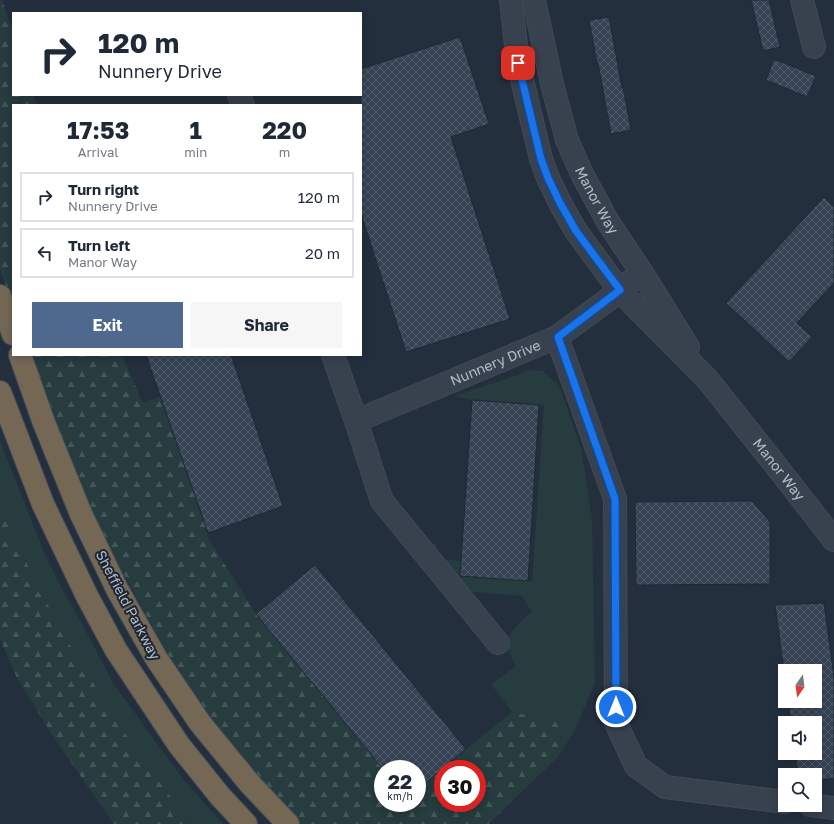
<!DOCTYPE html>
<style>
:root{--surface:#fff;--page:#f6f6f7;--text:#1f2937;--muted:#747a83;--line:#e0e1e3;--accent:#4f688e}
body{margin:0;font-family:"Golos Text",sans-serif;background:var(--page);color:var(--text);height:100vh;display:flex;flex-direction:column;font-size:15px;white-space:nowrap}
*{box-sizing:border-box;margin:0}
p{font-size:13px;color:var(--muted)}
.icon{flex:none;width:22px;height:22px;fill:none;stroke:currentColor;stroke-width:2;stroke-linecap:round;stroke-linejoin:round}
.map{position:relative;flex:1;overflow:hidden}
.sheet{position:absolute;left:12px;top:104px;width:350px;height:252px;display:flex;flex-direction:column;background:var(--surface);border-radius:0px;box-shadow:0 2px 10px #0003}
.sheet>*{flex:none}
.hud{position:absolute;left:12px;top:12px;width:350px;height:84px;border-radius:0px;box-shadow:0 2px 10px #0003;background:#fff;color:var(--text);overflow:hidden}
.needle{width:26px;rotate:194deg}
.controls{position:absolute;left:778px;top:664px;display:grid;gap:8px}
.controls a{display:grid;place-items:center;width:44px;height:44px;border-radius:0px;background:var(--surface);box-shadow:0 2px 10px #0003;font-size:20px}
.speed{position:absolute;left:374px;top:760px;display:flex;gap:8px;font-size:20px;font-weight:700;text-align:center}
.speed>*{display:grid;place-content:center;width:52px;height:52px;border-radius:50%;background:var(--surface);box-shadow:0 2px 10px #0003;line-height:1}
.speed small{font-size:10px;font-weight:400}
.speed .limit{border:6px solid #d22;background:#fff;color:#111}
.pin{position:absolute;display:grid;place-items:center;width:34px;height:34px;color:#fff;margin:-17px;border-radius:8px;box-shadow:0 2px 6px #0006}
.me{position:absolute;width:44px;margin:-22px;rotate:0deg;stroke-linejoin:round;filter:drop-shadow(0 0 3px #0008)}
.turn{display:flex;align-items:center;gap:14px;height:84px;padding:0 20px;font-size:18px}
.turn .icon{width:52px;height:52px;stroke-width:2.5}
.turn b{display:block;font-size:28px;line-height:34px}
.eta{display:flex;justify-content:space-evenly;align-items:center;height:68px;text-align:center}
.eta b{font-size:24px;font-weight:700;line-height:28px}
.cta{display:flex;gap:8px;margin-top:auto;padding:8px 20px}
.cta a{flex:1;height:46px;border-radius:0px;background:var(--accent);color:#fff;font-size:16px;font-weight:700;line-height:46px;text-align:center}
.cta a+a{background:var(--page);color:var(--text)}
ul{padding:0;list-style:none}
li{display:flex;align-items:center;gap:12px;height:50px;margin:0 8px 6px;padding:0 12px;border:2px solid var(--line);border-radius:0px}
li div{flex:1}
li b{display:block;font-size:15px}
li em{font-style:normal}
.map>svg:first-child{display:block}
.green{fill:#263c3f}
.forest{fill:url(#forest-firs);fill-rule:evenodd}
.building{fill:url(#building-cross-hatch);stroke:#1f2835}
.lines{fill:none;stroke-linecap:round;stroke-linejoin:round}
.minor-casing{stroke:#414a57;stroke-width:24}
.highway-casing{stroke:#434c59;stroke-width:24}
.minor{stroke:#38414e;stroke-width:22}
.highway{stroke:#746855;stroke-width:22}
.route-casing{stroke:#114b97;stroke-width:10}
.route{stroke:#1a73e8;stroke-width:7}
.labels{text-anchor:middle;stroke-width:4;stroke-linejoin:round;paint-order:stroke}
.street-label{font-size:14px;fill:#b4bcc9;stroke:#1d2633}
</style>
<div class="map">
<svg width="834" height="824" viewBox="0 0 834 824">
<defs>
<pattern id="forest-firs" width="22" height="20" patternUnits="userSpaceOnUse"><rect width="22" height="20" fill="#263c3f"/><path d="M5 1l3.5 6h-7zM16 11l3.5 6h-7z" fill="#435659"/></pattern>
<pattern id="building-cross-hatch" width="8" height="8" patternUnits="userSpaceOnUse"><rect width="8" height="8" fill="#364354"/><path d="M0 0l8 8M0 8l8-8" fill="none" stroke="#515c6b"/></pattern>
</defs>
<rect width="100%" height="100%" fill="#242f3e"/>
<g class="green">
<path d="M529 370 543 371 559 385 581 448 592 519 595 682 575 730 558 757 562 723 512 712 491 684 516 666C514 663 512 659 510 655 502 635 518 624 532 612L522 596 476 592 461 589 439 563 426 544H436L437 559 461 561V576L528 581 532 582 544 405 472 400 454 396 515 376Z"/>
<path d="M0 441 44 552 61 587 79 618 113 683 182 778 223 824H192L149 769 112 714 61 630 14 538 0 505Z"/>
</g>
<g class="forest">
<path d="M0 0H2L13 33V95H33L37 105H13V304L0 269Z"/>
<path d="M32 355H122L142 402 161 397 208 533V538L256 614 383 769V803H417V790L512 712 562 723 558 757 488 824H300L228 741 183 683 109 547 78 480ZM443 769H477V803H443Z"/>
<path d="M0 505 14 538 61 630 112 714 149 769 192 824H114L54 738 17 678 0 639Z"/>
</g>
<g class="building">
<path d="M751 0H769L780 47 763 51Z"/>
<path d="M609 17 622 88 623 87 631 130 611 134 598 63H597L589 20Z"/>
<path d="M460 37 489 124 451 137 510 319 406 352 361 214V69Z"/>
<path d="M774 59 816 76 807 97 766 80Z"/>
<path d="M824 197 834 207V283L797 323 812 337 789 362 726 303Z"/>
<path d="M146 355H231L283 506 208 533Z"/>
<path d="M472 400 539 405 528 581 460 576Z"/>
<path d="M752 501 770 522V584L636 585 635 502Z"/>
<path d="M315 565 466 749 417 790V769H383L256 614Z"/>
<path d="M824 603 834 677V778L815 781V775H798L795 753H815V723H791L788 701H815V671H785V678L775 605Z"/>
</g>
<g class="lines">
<g class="minor-casing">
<g id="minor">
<path id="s1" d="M511 0 518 63 541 159 548 178 560 203 576 231 620 291 708 380 781 472 834 540"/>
<path id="s2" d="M534 0 552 84 567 140 582 174 608 222 644 276 688 347"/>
<path d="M802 0 814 47"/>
<path d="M239 95 243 105"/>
<path d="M557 337 615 499 616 723 636 766 665 787 785 802"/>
<path d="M333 355 356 421 382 501 498 643"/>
<path id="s3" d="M356 421 557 337 620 291 631 281"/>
<path d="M810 805 834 808"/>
</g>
</g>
<g class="highway-casing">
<g id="highway">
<path d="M0 296 13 334"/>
<path d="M20 355 44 423 81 514 117 589 156 658 200 723 250 784 288 824"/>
<path d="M0 392 43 504 87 596 116 650 179 745 220 796 246 824"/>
</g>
</g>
<use href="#minor" class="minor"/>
<use href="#highway" class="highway"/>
</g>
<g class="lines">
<g class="route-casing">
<path id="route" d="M518 63 541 159 548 178 560 203 576 231 620 290 558 337 615 499 616 707"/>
</g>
<use href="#route" class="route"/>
</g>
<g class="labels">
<g class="street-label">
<text dy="5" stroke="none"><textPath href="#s2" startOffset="211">Manor Way</textPath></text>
<text dy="5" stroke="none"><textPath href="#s3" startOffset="151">Nunnery Drive</textPath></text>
<text dy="5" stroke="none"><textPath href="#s1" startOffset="556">Manor Way</textPath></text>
<text transform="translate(128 605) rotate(62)" y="5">Sheffield Parkway</text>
</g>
</g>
</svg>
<div class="controls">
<a><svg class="needle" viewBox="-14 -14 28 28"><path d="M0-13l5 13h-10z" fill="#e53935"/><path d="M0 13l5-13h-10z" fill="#747a83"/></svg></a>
<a><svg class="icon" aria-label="sound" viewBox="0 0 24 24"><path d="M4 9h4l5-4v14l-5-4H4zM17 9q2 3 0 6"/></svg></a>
<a><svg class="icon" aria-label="search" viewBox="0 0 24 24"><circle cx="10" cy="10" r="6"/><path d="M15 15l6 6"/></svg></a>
</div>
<div class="speed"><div>22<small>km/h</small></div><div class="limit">30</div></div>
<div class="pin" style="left:518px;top:63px;background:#d93025"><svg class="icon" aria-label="arrive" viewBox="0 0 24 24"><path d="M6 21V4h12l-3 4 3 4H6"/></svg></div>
<svg class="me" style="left:616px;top:707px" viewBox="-20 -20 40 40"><circle r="17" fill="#1a73e8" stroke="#fff" stroke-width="3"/><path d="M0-11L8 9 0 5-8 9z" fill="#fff"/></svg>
<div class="hud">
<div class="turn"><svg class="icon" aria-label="right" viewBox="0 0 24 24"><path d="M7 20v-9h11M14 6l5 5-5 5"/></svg><div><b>120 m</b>Nunnery Drive</div></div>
</div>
<section class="sheet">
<div class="eta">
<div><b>17:53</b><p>Arrival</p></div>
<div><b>1</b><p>min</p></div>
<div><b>220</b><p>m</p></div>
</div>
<ul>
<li><svg class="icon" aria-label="right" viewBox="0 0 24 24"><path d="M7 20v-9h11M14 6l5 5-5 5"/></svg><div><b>Turn right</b><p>Nunnery Drive</p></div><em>120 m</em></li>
<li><svg class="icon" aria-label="left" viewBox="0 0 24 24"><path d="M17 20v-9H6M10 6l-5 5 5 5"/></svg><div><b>Turn left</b><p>Manor Way</p></div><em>20 m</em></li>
</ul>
<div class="cta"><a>Exit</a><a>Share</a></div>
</section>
</div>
